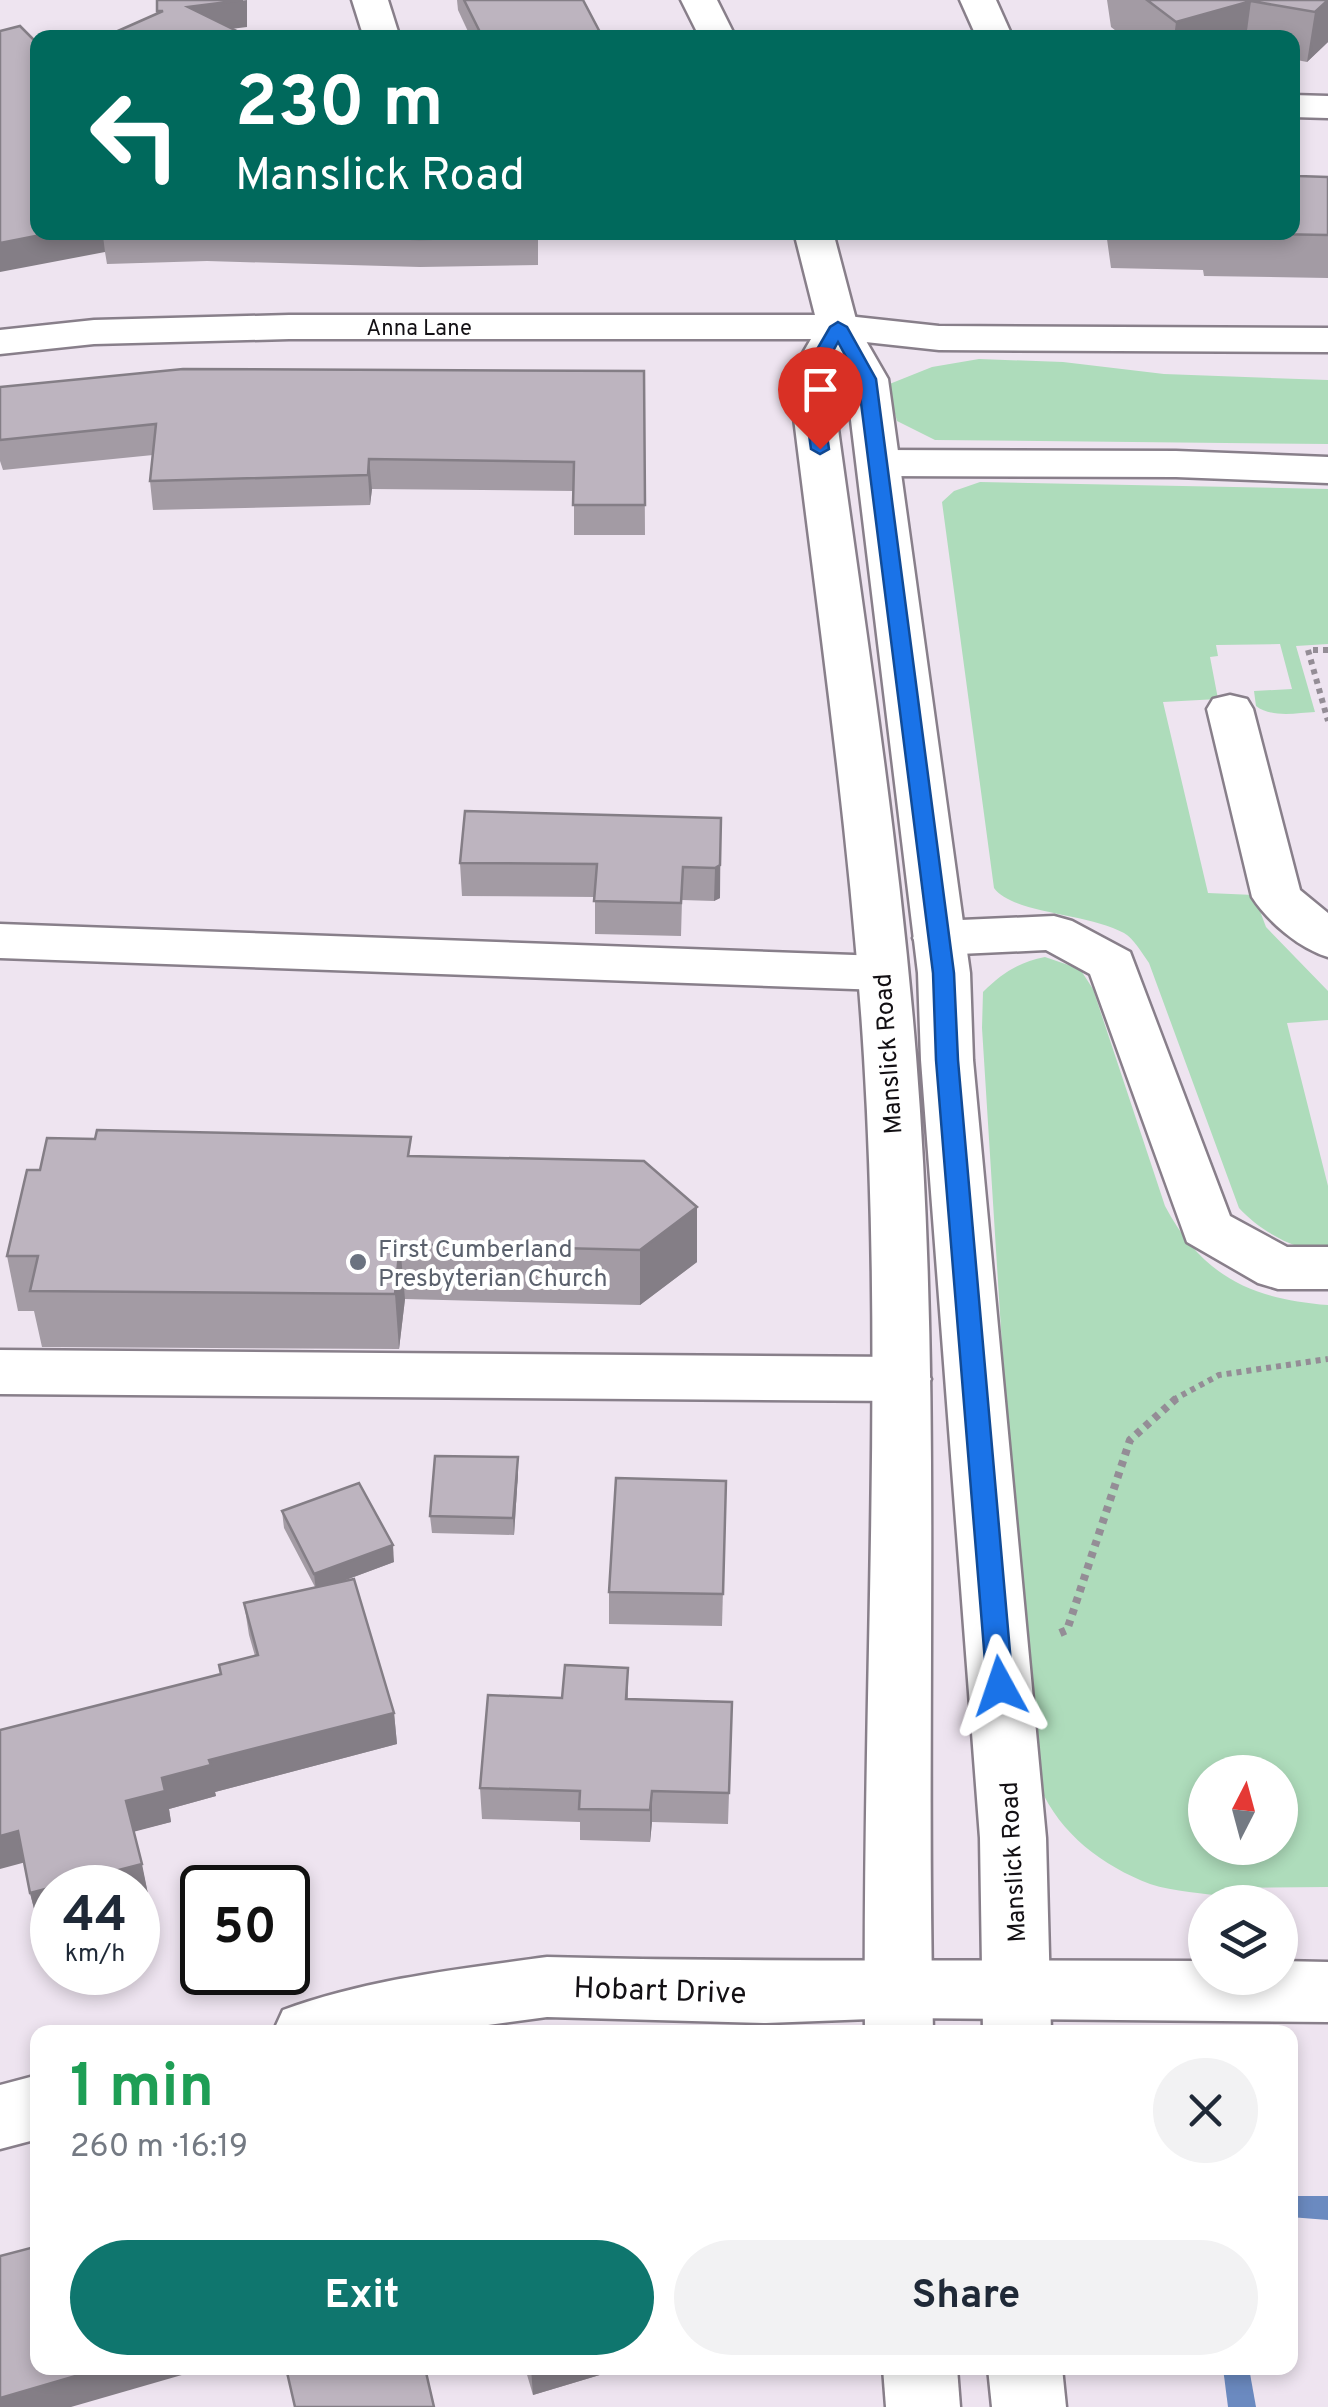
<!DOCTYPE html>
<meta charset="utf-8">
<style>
:root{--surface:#fff;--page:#f2f2f3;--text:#1f2937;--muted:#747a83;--accent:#0f766e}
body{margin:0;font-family:Overpass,sans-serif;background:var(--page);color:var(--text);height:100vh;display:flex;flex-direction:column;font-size:38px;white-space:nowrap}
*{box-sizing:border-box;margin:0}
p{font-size:32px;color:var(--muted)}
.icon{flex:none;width:55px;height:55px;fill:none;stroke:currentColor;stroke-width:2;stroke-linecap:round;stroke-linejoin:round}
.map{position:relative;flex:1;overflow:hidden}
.details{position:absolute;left:30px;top:2025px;width:1268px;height:350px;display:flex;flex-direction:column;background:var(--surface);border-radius:20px;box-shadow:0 5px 15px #0003}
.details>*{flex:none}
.guide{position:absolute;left:30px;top:30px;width:1270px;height:210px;border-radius:20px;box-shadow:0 5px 15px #0003;background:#00695c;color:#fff;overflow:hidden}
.needle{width:65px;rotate:6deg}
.fabs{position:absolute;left:1188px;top:1755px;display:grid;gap:20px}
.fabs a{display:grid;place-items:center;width:110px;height:110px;border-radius:50%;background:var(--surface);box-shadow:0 5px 15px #0003;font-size:50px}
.speed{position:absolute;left:30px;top:1865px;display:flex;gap:20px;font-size:50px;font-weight:700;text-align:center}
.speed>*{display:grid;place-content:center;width:130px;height:130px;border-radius:50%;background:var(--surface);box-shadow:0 5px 15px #0003;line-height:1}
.speed small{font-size:25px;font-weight:400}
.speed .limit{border:5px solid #111;border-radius:15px;background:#fff;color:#111}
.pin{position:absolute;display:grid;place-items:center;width:85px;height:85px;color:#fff;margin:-102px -42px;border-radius:50% 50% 50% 0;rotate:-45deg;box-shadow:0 0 10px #0007}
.pin .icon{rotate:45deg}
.me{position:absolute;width:110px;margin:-55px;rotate:355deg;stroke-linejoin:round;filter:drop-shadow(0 0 8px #0008)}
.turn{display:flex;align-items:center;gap:35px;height:210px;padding:0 40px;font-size:45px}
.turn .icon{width:130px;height:130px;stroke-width:2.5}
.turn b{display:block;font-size:70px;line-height:85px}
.round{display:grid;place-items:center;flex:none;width:105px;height:105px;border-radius:52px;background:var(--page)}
.headline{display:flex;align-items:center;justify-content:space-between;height:170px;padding:0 40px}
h1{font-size:60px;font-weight:700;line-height:75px;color:#1e9e55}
.action{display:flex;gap:20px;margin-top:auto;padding:20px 40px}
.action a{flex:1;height:115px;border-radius:60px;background:var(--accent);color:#fff;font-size:40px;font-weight:700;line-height:115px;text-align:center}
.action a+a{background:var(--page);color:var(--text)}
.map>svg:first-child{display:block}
.green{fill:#aedcbb;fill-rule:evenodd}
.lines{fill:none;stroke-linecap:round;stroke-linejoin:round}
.stream{fill:#6b8ac0;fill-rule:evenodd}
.minor-casing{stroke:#887f8a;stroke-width:5}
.major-casing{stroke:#887f8a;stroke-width:5}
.path-far1{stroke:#948d96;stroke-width:6;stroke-dasharray:5 5;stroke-linecap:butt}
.path{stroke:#948d96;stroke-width:8;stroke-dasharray:6 6;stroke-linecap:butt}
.minor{fill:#fff;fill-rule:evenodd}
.major{fill:#fff;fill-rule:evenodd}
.wall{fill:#a39ba4}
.shaded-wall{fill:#847e86}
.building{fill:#bdb4bf;stroke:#847e86;stroke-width:2.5}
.route{fill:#1a73e8;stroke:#114b97;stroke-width:2.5}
.worship-dot{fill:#6b7280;stroke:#fff;stroke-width:4}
.labels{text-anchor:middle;stroke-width:8;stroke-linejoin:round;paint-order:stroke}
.far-street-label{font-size:22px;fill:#131014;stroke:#fff}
.street-label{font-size:25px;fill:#131014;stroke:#fff}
.worship-label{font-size:25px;fill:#5b616d;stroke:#fff;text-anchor:start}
.near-street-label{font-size:30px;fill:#131014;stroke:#fff}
</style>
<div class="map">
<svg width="1328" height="2407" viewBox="0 0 1328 2407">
<rect width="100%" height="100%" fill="#eee4f0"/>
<g class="green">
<path d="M979 359 1063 362 1164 374 1328 380V444L935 440 897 421 887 385 932 367Z"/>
<path d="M980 482 1328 489V644L1296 646 1315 712C1297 713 1271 718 1256 706L1254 691 1292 689 1280 644 1216 645 1218 656 1210 657 1218 699 1163 702 1208 893 1254 895 1266 927 1328 991V1020L1287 1023 1328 1186V1253C1295 1250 1261 1232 1239 1208L1149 963C1142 953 1134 939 1124 933 1089 913 1013 914 994 888L942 502 954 491Z"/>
<path d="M1045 957 1080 969 1093 989 1165 1206C1202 1276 1251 1299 1328 1305V1887L1228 1888 1229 1897C1204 1893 1174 1892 1150 1884 1103 1866 1060 1834 1040 1787L1005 1393 982 1028 983 992C1002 973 1019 962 1045 957ZM1205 1772H1280V1848H1205Z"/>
</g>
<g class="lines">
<g class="stream">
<path d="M1297 2196H1328V2220L1290 2217V2199Z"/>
<path d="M1223 2368H1249L1256 2407H1228Z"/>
</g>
<g class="minor-casing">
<g id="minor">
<path d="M352 0H388L400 38H364Z"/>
<path d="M960 0H996L1013 38H977Z"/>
<path d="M1292 95 1328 96V118L1292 117Z"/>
<path d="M289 315H838L939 326 1328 328V352L939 350 838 339H289L94 344 0 354V330L94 320Z"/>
<path d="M878 450 1176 451 1328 457V483L1176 477 878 476 863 472 857 463 863 454Z"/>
<path d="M1230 695 1247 699 1253 709 1300 890 1328 913V957C1300 949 1268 922 1252 897L1207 709 1213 699Z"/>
<path d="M1054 916 1072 921 1130 952 1230 1216 1287 1247H1328V1289H1278L1258 1283 1187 1242 1090 974 1046 950 938 955 920 950 913 938 920 926 938 921Z"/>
<path d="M0 924 882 956 900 961 908 973 900 985 882 990 0 958Z"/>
<path d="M0 1350 902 1357 922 1364 931 1379 922 1394 902 1401 0 1394Z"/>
<path d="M547 1957C766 1963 985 1959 1205 1961V1978H1280V1961L1328 1962V2022L897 2018 766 2023 547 2017 437 2032H273L283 2010C368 1979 458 1969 547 1957Z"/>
<path d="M38 2075V2139L0 2149V2085Z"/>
</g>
</g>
<g class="major-casing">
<g id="major">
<path d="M681 0H717L736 38H700Z"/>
<path d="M794 232H833L858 327 888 379 970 973 973 1060 1046 1838 1051 2032H983L980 1838 921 1060 918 973 846 379 838 364 831 377C861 603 898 829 916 1056 942 1380 925 1707 933 2032H865C862 1707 884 1381 864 1057 850 829 816 603 789 377L818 327Z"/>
<path d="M883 2368H957L960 2407H886Z"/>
<path d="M988 2368H1062L1066 2407H992Z"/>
</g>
</g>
<g class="path-far1">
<path d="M1328 650H1308L1328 721"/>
<path d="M1173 1400 1219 1375 1328 1359"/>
</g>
<path class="path" d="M1060 1633 1067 1630 1130 1440 1178 1397"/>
<use href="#minor" class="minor"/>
<use href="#major" class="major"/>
</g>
<g class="wall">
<path d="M457 0H583L603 38H471L458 10Z"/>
<path d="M1107 0H1328V42L1307 62 1292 59V38H1125L1111 27Z"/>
<path d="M1295 173 1298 176 1328 177V278L1204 276 1203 270 1111 268 1106 232H1292Z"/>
<path d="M38 232H538V265L420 267 207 261 107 264 105 252Z"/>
<path d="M644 371 645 535H574V491L372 489 370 505 153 510 150 481 153 455 3 470 0 461V387Z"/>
<path d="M721 818 720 898 714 901 682 900 681 936 595 934V897L462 896 460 863Z"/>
<path d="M412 1156 697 1207V1262L640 1305 405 1299 399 1349 42 1347 34 1311H18L7 1256 40 1170Z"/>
<path d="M518 1474 514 1535 432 1533 430 1516Z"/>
<path d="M726 1481 722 1626 609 1624V1592Z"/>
<path d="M282 1511 394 1562 343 1581 394 1713 397 1744 215 1792 216 1796 169 1809 171 1822 134 1831 148 1894 138 1897V1888H52V1920L38 1924 30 1893 220 1674 255 1656 249 1635 244 1603 315 1587 284 1528Z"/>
<path d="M628 1668V1699L732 1702 728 1824 652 1822 650 1842 580 1840V1822L482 1819 480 1788 562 1698Z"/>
<path d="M525 2368H623L533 2395Z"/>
</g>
<g class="shaded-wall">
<path d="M247 0V27L191 34 188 7Z"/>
<path d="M1328 0V42L1307 62 1315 12Z"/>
<path d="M1251 1 1246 38H1174L1176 22Z"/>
<path d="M56 232H106L103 236 105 252 0 272V243Z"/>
<path d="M369 459 372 489 370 505 368 475Z"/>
<path d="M720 865V898L714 901 715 868Z"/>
<path d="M697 1207V1262L640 1305V1250Z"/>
<path d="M400 1244 405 1299 399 1349 395 1294Z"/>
<path d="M518 1457V1474L514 1535 513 1518Z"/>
<path d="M393 1545 394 1562 316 1591 314 1574Z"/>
<path d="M394 1713 397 1744 215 1792 216 1796 169 1809 171 1822 133 1832 126 1801 162 1778 209 1760Z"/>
<path d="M652 1791V1822L650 1842V1810Z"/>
<path d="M18 1831 26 1862 0 1869V1836Z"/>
<path d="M142 1864 148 1894 138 1897V1888H52V1920L38 1924 30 1893Z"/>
<path d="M103 2368H206L71 2407H0V2398Z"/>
<path d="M233 2368H252L234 2373Z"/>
<path d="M531 2368H623L533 2395Z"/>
</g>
<g class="building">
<path d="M157 0H243L188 7 251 38H102L163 11H157Z"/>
<path d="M464 0H583L603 38H483Z"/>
<path d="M1147 0H1328L1315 12 1251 1 1176 22Z"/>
<path d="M20 26 38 44V232H56L0 243V31Z"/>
<path d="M1292 151H1297L1295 173 1298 176 1328 177V235L1210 233 1292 232Z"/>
<path d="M103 232H537V237L419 239 204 233 103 236Z"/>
<path d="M183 369 644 371 645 505H573L574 462 369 459 368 475 150 481 156 424 0 440V387Z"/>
<path d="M465 811 721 818 720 865 715 868 683 867 681 903 594 901 597 864 460 863Z"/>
<path d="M97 1130 411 1137 408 1156 644 1161 697 1207 640 1250 400 1244 395 1294 30 1291 38 1256H7L27 1170H40L47 1138 95 1139Z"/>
<path d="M435 1456 518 1457 513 1518 430 1516Z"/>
<path d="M616 1478 726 1481 723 1594 609 1592Z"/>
<path d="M359 1483 393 1545 314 1574 282 1511Z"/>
<path d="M354 1579 394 1713 209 1760 211 1765 162 1778 165 1791 126 1801 142 1864 30 1893 18 1831 0 1836V1730L221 1674 219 1665 258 1655 244 1603Z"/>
<path d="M565 1665 628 1668 626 1699 732 1702 729 1793 652 1791 650 1810 579 1809 580 1791 480 1788 488 1695 562 1698Z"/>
<path d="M38 2246V2368H103L0 2398V2256Z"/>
<path d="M286 2368H425L434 2407H295Z"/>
</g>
<path class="route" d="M838 322 847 327 876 379 954 973 958 1060 1013 1686 1009 1693 1000 1696 991 1693 987 1686 936 1060 933 973 858 379 838 342 819 377 829 449 820 454 811 449 801 377 830 327Z"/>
<circle class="worship-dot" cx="358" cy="1262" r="10"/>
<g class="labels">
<g class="far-street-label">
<text x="419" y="335">Anna Lane</text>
</g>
<g class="street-label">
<text transform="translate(887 1054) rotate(-94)" y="9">Manslick Road</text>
<text transform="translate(1012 1862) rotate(-93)" y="9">Manslick Road</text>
</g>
<g class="worship-label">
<text x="378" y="1257">First Cumberland<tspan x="378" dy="29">Presbyterian Church</tspan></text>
</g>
<g class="near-street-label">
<text transform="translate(660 1990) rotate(2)" y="10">Hobart Drive</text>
</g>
</g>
</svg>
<div class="fabs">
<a><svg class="needle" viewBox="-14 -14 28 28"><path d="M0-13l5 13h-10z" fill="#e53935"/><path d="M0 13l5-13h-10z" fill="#747a83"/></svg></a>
<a><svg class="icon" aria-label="layers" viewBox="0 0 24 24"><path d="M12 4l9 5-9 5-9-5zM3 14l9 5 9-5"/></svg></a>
</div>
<div class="speed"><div>44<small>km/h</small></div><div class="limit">50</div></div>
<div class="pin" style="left:820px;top:449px;background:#d93025"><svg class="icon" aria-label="arrive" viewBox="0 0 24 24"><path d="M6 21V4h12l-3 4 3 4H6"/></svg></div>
<svg class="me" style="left:1000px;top:1686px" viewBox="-20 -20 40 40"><path d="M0-17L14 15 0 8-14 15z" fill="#1a73e8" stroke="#fff" stroke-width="4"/></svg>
<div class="guide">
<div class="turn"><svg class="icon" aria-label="left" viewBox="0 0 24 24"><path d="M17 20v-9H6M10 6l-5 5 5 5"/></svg><div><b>230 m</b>Manslick Road</div></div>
</div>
<section class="details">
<div class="headline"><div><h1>1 min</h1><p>260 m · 16:19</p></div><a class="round"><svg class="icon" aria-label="close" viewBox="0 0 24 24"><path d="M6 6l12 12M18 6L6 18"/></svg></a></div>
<div class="action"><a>Exit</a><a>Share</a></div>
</section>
</div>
